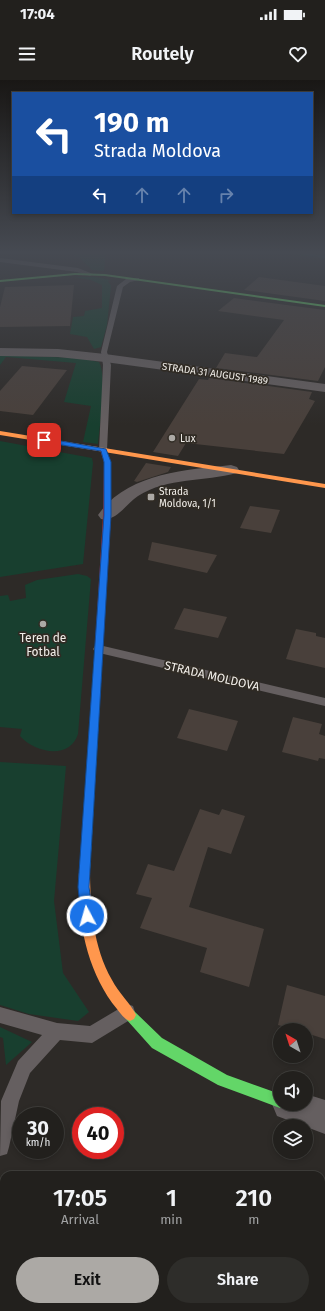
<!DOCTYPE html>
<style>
:root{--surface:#22201d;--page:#2e2d2a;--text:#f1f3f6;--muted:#a2a3a4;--line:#3f3e3b;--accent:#aca9a5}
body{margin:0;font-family:"Fira Sans",sans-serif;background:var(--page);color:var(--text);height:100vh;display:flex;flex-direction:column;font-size:15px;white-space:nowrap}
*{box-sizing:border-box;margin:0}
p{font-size:13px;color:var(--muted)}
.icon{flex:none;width:22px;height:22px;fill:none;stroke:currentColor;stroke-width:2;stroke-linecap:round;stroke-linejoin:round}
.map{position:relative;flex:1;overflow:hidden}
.drawer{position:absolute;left:0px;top:1091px;width:325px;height:140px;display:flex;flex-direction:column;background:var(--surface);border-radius:12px 12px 0 0;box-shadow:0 2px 6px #0003,0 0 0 1px var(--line)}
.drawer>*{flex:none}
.banner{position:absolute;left:12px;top:12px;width:301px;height:122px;border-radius:0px;box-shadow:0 2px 6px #0003,0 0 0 1px var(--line);background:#1a4fa0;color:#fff;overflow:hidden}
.needle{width:26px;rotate:321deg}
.controls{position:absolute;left:273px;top:943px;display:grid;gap:8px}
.controls a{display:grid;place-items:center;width:40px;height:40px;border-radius:50%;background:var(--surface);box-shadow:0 2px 6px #0003,0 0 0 1px var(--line);font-size:20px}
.speed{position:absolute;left:12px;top:1027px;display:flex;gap:8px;font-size:20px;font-weight:700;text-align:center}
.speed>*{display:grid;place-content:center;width:52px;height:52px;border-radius:50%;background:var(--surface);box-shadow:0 2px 6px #0003,0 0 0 1px var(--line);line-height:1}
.speed small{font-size:10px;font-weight:400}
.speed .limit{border:6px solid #d22;background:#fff;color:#111}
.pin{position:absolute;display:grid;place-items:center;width:34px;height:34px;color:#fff;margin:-17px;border-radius:8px;box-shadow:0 2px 6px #0006}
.me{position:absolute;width:44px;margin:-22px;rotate:354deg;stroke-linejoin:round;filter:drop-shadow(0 0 3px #0008)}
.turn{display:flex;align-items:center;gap:14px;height:84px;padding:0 16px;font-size:18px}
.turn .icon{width:52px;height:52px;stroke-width:2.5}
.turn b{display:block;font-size:28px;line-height:34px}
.lanes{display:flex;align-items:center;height:38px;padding:0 16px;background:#0003;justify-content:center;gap:20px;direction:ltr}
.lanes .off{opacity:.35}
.eta{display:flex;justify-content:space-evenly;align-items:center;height:68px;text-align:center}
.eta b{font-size:24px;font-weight:600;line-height:28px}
.cta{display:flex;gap:8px;margin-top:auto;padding:8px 16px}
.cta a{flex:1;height:46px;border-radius:24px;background:var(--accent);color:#111;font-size:16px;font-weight:600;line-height:46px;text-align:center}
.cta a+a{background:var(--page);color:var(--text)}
.status{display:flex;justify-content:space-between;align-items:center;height:28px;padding:0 20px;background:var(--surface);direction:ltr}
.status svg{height:11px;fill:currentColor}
header{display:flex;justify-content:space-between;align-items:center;height:52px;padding:0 16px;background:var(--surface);font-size:18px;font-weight:600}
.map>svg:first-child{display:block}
.green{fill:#183f2f}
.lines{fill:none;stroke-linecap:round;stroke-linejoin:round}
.stream{fill:#1f465b;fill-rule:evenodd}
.building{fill:#49403b}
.lane{fill:#655f60;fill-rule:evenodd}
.street{fill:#655f60;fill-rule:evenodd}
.fast{fill:#63d668;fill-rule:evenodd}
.slow{fill:#ff974d;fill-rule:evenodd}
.jam{fill:#b3261e;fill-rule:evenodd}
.route{fill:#1a73e8;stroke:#114b97}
.poi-dot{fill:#aca9a5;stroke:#302b24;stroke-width:1.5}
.labels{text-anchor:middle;stroke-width:3.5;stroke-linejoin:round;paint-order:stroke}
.far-street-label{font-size:10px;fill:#f1eee9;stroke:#302b24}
.far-poi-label{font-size:10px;fill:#f1eee9;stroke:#302b24;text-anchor:start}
.poi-label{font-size:12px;fill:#f1eee9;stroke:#302b24}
.street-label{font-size:12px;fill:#f1eee9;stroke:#302b24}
</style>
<div class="status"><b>17:04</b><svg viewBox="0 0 49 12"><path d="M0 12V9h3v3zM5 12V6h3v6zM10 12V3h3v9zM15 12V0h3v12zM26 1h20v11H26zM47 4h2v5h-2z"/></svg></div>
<header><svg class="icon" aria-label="menu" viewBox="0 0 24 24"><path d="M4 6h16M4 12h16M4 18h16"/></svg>Routely<svg class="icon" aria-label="heart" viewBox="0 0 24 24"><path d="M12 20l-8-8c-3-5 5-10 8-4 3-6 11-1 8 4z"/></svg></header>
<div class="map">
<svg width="325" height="1231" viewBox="0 0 325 1231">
<rect width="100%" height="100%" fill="#2d2a27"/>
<g class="green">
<path d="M73 172H106L104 191 92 190 80 178 73 175Z"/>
<path d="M273 172H325V179Z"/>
<path d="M73 197H95L111 200 108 201 111 206 107 245 101 267 94 269 87 257 70 254 73 237 84 236 85 231 102 228V205L91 200Z"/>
<path d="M0 275 78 278 99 282C107 296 100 345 98 364L83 362 91 326 64 322 76 283 6 277 0 285Z"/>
<path d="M0 361 92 378 93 383 83 484 0 497Z"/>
<path d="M78 494 87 496 91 499 78 654C70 680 35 673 20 656L22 649 0 647V516L8 515 10 521 26 518 25 505 37 500Z"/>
<path d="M0 682 66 686 54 821 63 893 89 932 78 941 29 934 0 925Z"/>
<path d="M0 947 32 962 6 985 3 958 0 957Z"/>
</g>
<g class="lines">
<path class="stream" d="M288 172H300L325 176V178Z"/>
</g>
<g class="building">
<path d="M259 197 325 206V221L244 210Z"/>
<path d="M74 205 70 246 0 247V227L5 207Z"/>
<path d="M234 218 325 230V287L318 301 216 288 225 273 257 277 284 240 218 231Z"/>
<path d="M22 286 67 290 33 335 0 331V311Z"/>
<path d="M209 298 312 312 309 319 315 321 284 374 186 363 178 376 153 372 199 299 208 300Z"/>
<path d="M146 383 171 387 168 392 137 402 134 401Z"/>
<path d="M250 426 280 430 271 453 240 448Z"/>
<path d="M152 462 217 475 207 493 148 480Z"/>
<path d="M184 528 227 537 218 558 174 549Z"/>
<path d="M296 549 316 553V556L325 558V588L286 579Z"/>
<path d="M189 629 238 641 227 671 177 658Z"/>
<path d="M293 637 322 644 319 654 325 656V679L319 678 318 681 282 672Z"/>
<path d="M200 729 219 735 222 729 245 736 231 774 208 767 189 827 264 849 249 907 200 892 207 868 140 848 152 818 136 814 148 784 174 791Z"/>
<path d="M287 905 325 916V959L306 953V950H296L278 945Z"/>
</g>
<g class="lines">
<g class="lane">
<path d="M0 178 78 188 93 194 90 196 77 192 0 182Z"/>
<path d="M139 198V200L130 202 123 207 107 272 111 285 107 370 103 373 99 370 103 285 101 272 117 206 126 199Z"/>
<path d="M99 565 325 618V626L95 572 93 569 95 566Z"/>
<path d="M127 924 133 926 135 932 133 938 92 963 60 960 30 993 19 1021 9 1067 7 1074 0 1076 1 1021 18 981 42 955 0 943V927L57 943 90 946Z"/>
</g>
<g class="street">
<path d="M0 268 58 269 105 274 325 304V312L105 282 58 277 0 276Z"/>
<path d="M231 385 237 387 239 390 237 393C204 402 168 397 138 416 126 424 116 442 101 439L98 435C127 393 185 390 231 385Z"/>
<path d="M280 1011V1024H306V1014L325 1020V1054L277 1036 272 1024 277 1012Z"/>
</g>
<g class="fast">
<path d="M75 193 105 194 325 225V227L105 196 75 195 0 202V200Z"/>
<path d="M99 563 103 566 90 789 89 792 85 794 81 792 80 789 95 566Z"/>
<path d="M130 929 134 931 162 958 227 995 280 1014V1024H285V1026L280 1028 218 1005 152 968 126 939 124 935 126 931Z"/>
</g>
<g class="slow">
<path d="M0 351 325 404V408L0 355Z"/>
<path d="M85 784 89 786 90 789C90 826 93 867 112 900 118 912 131 924 136 935L134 939 130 941C124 939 121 934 117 929 89 895 78 846 79 804 79 798 78 791 81 786Z"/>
</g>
<path class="jam" d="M101 369H105L110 382 111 435 103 566 99 569 95 566 103 435 104 382 100 370Z"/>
</g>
<linearGradient id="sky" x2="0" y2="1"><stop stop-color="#191715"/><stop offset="0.5" stop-color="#464a52"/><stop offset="1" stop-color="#464a52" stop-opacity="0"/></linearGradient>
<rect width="325" height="345" fill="url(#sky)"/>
<path class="route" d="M44 358 106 369 111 382V435L89 807 93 836 91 840 87 841 83 840 81 836 78 807 104 435V382L101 371 42 362 41 360Z"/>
<g class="poi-dot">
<circle cx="172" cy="358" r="4"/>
<rect x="147" y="413" width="8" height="8" rx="2"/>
<circle cx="43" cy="544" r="4"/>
</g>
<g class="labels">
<g class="far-street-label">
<text transform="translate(215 293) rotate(8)" y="4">STRADA 31 AUGUST 1989</text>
</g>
<g class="far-poi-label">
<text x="180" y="362">Lux</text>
<text x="159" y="415">Strada<tspan x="159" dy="12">Moldova, 1/1</tspan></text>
</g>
<g class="poi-label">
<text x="43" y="562">Teren de<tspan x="43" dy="14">Fotbal</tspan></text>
</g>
<g class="street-label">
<text transform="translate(212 596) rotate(13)" y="4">STRADA MOLDOVA</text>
</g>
</g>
</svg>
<div class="controls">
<a><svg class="needle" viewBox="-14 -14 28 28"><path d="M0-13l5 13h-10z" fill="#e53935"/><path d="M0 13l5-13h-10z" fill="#a2a3a4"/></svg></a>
<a><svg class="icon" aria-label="sound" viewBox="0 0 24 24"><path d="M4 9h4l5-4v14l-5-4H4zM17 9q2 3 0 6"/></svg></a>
<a><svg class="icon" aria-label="layers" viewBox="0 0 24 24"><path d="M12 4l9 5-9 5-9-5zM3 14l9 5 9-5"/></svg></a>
</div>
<div class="speed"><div>30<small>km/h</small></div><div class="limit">40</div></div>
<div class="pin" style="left:44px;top:360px;background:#d93025"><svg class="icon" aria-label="arrive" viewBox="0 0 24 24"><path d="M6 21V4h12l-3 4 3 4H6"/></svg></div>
<svg class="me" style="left:87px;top:836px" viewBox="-20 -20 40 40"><circle r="17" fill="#1a73e8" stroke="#fff" stroke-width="3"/><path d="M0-11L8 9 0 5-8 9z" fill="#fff"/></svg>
<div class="banner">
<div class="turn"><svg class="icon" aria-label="left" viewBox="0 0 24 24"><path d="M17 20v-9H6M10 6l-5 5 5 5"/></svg><div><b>190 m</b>Strada Moldova</div></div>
<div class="lanes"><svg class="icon" aria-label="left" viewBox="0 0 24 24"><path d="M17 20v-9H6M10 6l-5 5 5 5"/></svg><svg class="icon off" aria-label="ahead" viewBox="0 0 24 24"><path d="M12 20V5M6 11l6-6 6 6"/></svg><svg class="icon off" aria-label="ahead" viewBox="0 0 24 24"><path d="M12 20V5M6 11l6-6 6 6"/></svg><svg class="icon off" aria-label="right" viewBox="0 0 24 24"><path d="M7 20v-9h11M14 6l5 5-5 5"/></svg></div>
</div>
<section class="drawer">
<div class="eta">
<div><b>17:05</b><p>Arrival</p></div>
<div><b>1</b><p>min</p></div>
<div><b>210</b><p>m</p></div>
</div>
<div class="cta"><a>Exit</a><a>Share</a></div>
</section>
</div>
